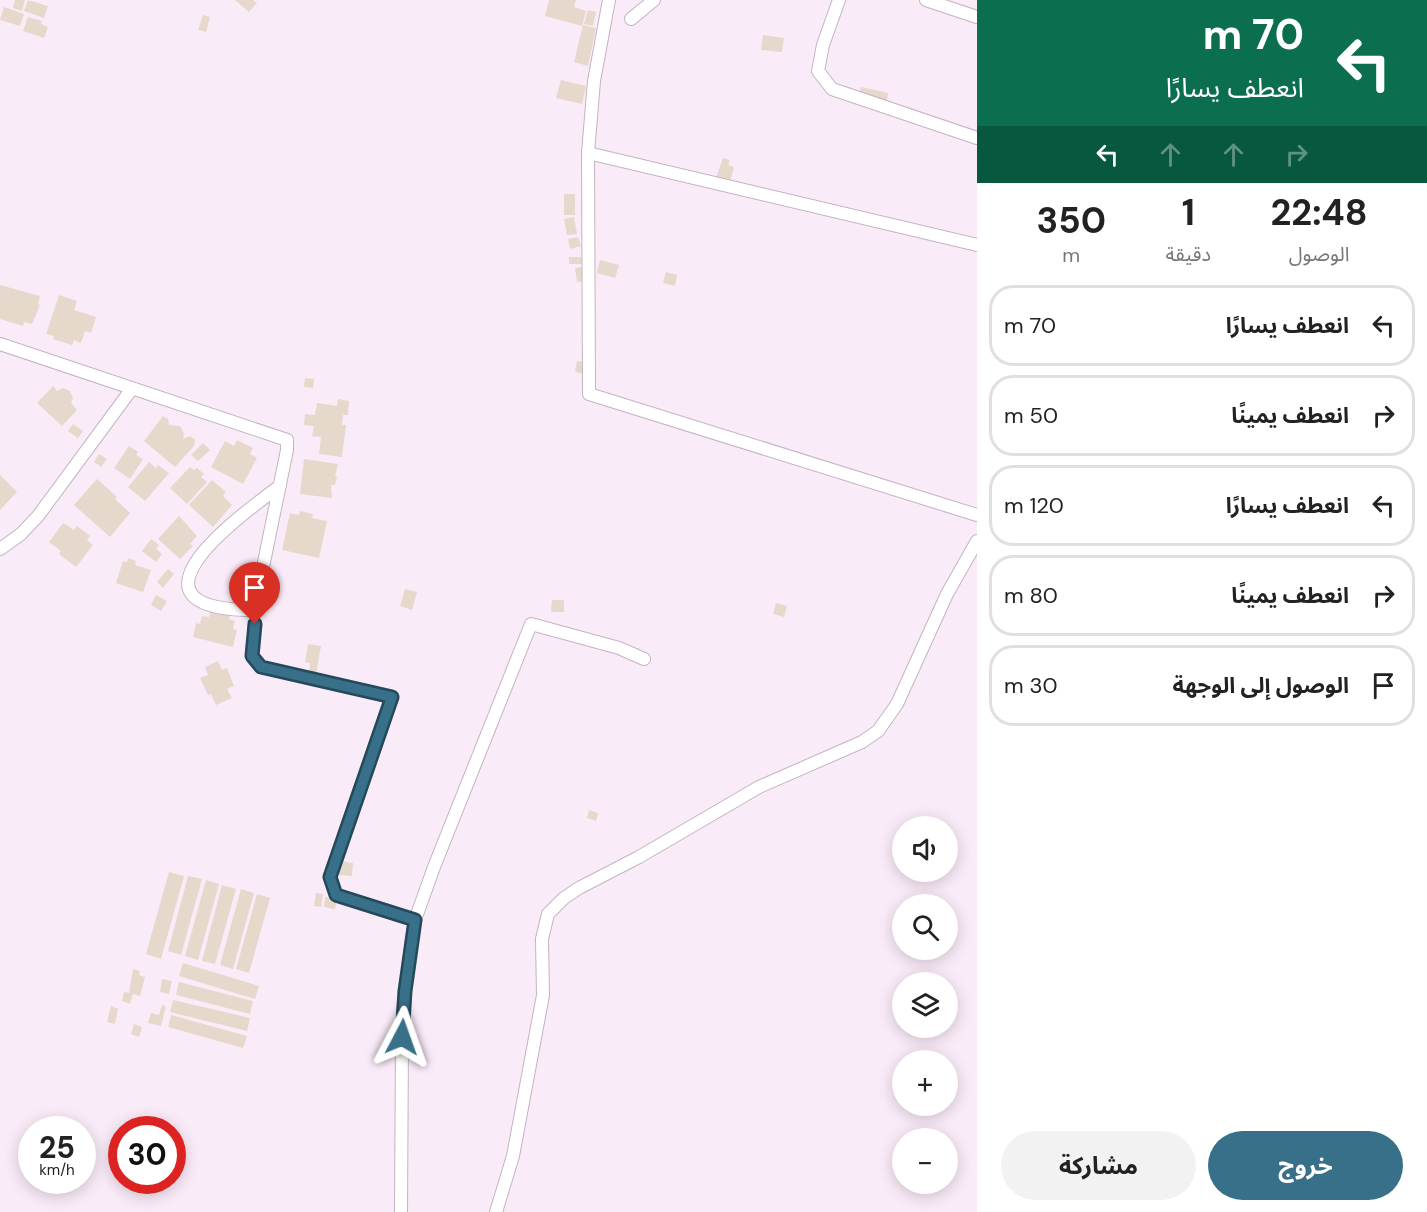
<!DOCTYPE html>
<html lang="ar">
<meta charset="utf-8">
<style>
:root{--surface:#fff;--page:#f2f2f2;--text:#222;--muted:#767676;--line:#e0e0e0;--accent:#38708a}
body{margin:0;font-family:"DM Sans","Noto Sans Arabic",sans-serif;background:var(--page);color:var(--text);direction:rtl;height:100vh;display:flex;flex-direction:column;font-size:22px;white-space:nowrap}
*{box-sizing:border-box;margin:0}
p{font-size:20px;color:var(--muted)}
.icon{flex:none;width:33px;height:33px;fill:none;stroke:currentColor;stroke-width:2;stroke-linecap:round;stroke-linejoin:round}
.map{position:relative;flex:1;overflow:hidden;direction:ltr}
.drawer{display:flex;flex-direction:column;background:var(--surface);width:450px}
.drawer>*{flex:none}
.top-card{background:#0b6e4f;color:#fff;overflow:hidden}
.tools{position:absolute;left:892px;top:816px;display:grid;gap:12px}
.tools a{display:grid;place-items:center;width:66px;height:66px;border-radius:50%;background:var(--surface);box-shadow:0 3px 15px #0003;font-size:30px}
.speed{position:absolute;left:18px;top:1116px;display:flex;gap:12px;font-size:30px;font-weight:700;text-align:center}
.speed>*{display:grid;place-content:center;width:78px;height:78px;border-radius:50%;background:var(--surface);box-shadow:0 3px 15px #0003;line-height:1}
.speed small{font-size:15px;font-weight:400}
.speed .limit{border:9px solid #d22;background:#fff;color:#111}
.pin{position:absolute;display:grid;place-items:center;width:51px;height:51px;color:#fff;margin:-62px -26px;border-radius:50% 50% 50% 0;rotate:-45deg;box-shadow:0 0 6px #0007}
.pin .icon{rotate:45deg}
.me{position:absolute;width:66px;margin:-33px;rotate:4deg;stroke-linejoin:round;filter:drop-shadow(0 0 4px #0008)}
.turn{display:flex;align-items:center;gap:21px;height:126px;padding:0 24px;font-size:27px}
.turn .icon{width:78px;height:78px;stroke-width:2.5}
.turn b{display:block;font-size:42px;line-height:51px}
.lanes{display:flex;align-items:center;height:57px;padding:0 24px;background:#0003;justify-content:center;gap:30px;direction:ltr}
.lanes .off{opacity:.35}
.eta{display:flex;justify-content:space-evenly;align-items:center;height:102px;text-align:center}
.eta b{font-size:36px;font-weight:700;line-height:42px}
.action{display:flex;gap:12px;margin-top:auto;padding:12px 24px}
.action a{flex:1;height:69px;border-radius:36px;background:var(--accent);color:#fff;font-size:24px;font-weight:700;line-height:69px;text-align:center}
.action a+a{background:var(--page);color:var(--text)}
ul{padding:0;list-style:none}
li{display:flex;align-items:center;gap:18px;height:81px;margin:0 12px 9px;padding:0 12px;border:3px solid var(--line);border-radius:24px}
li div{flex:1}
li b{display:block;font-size:22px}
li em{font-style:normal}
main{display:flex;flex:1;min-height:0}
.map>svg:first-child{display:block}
.building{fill:#e7d8cc}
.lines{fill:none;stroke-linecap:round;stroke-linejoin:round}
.minor-casing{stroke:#c2b4c1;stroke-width:14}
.minor{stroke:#fff;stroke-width:12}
.route-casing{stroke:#24495a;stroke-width:15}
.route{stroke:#38708a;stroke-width:10}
</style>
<main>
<section class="drawer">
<div class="top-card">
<div class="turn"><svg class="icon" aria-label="left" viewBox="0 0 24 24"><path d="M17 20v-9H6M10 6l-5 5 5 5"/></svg><div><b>70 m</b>انعطف يسارًا</div></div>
<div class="lanes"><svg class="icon" aria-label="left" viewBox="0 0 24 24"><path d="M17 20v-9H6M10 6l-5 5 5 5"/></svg><svg class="icon off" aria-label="ahead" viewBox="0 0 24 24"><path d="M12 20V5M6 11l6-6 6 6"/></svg><svg class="icon off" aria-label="ahead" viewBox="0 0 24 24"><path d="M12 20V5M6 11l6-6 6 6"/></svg><svg class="icon off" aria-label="right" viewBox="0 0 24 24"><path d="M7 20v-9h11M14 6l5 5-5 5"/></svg></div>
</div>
<div class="eta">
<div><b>22:48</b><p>الوصول</p></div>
<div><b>1</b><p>دقيقة</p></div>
<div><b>350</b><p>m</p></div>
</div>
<ul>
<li><svg class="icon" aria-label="left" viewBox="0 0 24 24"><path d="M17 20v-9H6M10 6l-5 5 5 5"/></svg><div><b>انعطف يسارًا</b></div><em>70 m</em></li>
<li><svg class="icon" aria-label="right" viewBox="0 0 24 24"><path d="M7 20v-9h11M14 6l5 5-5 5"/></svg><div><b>انعطف يمينًا</b></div><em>50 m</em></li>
<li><svg class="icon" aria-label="left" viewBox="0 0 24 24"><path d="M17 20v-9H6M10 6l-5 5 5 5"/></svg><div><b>انعطف يسارًا</b></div><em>120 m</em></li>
<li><svg class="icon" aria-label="right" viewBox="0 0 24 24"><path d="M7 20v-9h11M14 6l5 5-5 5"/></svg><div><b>انعطف يمينًا</b></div><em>80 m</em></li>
<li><svg class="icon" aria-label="arrive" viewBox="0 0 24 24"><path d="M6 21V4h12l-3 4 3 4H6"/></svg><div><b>الوصول إلى الوجهة</b></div><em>30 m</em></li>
</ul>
<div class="action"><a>خروج</a><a>مشاركة</a></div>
</section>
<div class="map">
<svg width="977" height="1212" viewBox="0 0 977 1212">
<rect width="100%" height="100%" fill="#faebf8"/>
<g class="building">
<path d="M15 0H25L22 11 13 8Z"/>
<path d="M28 0 48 6 44 18 24 11Z"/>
<path d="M235 0H253L257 3 249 12Z"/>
<path d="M549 0H576L574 7 586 11 582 26 545 16Z"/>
<path d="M4 7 24 14 20 26 0 20Z"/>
<path d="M588 10 596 12 593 26 584 24Z"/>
<path d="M203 15 210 17 206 32 198 30Z"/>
<path d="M28 17 42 21 41 24 48 27 44 38 23 31Z"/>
<path d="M583 25 596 28 588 66 574 62Z"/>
<path d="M763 35 784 38 782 52 761 50Z"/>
<path d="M561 80 586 86 582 104 556 98Z"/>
<path d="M861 87 888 93 887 101 859 95Z"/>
<path d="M723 158 730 160 728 165 734 167 730 182 716 178Z"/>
<rect x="564" y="194" width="11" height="21"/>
<path d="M574 217 577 234 567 235 564 219Z"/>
<path d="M578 237 581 246 570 249 568 239Z"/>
<rect x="569" y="257" width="16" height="7"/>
<path d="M600 260 619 265 615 278 597 273Z"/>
<path d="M584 267 586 281 577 282 575 268Z"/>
<path d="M666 272 677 275 675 286 663 283Z"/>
<path d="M0 285 40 296 38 304 40 305 32 324 24 322 23 326 0 319Z"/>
<path d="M59 295 77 301 74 310 96 317 91 333 85 331 81 343 74 340 72 345 53 339 54 336 46 334Z"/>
<path d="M577 361 586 362 584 374 575 372Z"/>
<path d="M305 378 314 379 313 388 304 387Z"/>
<path d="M53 386 57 391 63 388 70 391 73 398 71 403 77 410 62 426 37 403Z"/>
<path d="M338 399 349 401 348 415H343L342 425H346L342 457 319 454 321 437 312 436 314 426 304 425 305 414 315 415 317 403 337 406Z"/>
<path d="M163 416 168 419 169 425 180 426 184 433 183 439 190 436 195 440 194 446 175 467 144 441Z"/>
<path d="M73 424 83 431 78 438 68 431Z"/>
<path d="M237 440 253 448 250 454 257 458 243 484 211 467 225 441 234 446Z"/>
<path d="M203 443 210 450 198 461 191 455Z"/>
<path d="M129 446 138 452 136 455 143 459 130 479 114 468Z"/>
<path d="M99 454 107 459 101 467 94 462Z"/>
<path d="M304 459 338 464 335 476H337L335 485H331L332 498 300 494Z"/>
<path d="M149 462 156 468 158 465 169 473 145 501 128 487Z"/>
<path d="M190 467 194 470 197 468 204 474 201 477 207 482 187 504 170 488Z"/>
<path d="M0 475 17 492 0 510Z"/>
<path d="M97 479 117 497 115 499 130 513 110 537 74 505Z"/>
<path d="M212 480 226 492 223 496 232 505 213 527 189 505Z"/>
<path d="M300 511 313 514 312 518 327 521 319 558 282 550 290 513 299 515Z"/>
<path d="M179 516 197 536 190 544 193 546 180 559 158 539Z"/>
<path d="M63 523 74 530 77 526 90 536 87 540 93 545 76 567 59 554 61 551 49 542Z"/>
<path d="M151 539 159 545 156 549 162 554 156 562 142 551Z"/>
<path d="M128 558 136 561 135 565 151 570 143 592 116 583 123 561 127 562Z"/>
<path d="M168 569 174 574 163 588 157 582Z"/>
<path d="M405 589 417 592 412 610 400 606Z"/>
<path d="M156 595 167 601 161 611 151 605Z"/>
<path d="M552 600H564V612H551Z"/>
<path d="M776 603 787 606 784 617 773 614Z"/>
<path d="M210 611 230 615 229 619 235 621 233 629 237 630 233 647 193 637 196 623 200 624 202 616 209 617Z"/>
<path d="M308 644 321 646 316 674 309 673 310 663 305 662Z"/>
<path d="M218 661 222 670 227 668 234 686 227 689 232 698 216 705 211 694 208 695 200 678 208 675 205 667Z"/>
<path d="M589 810 598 813 596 821 587 818Z"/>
<path d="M340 861 353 863 352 876 338 875Z"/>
<path d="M169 872 184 876 161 959 146 954Z"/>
<path d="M188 876 202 879 181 955 168 951Z"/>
<path d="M206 880 219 884 198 960 185 956Z"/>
<path d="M222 885 236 889 215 964 202 961Z"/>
<path d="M241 889 254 893 233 969 220 965Z"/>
<path d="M316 893 323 894 321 907 314 906Z"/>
<path d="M257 894 270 898 249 973 236 969Z"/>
<path d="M325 897 337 898 335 909 324 907Z"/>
<path d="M183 963 259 986 255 999 179 976Z"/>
<path d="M133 969 140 971 139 975 145 977 140 996 133 994 130 1004 122 1001 124 992 129 993Z"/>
<path d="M162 979 172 981 169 994 160 992Z"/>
<path d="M179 982 253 1001 250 1014 176 995Z"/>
<path d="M173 1000 250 1018 247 1031 170 1012Z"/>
<path d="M162 1005 166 1006 161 1026 148 1023 151 1013 159 1015Z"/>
<path d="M111 1006 118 1009 115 1024 107 1022Z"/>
<path d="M171 1015 247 1036 243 1048 168 1027Z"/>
<path d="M134 1024 142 1027 139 1037 131 1034Z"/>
</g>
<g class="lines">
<g class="minor-casing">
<g id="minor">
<path d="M609 0 594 81 588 153 589 394 977 515"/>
<path d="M839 0 823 45 818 71 832 89 977 138"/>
<path d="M926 0 977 17"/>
<path d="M631 19 654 0"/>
<path d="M588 153 977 245"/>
<path d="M0 344 287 440V450L256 601 246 610C116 606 240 515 280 486"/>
<path d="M0 549 21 534 38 516 131 390"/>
<path d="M255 624 252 656 261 667 392 697 330 877 336 895 415 920"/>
<path d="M401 1212 402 1037 405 991 415 920 434 867 531 624 619 648 644 659"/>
<path d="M496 1212 513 1156 543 995 542 939 548 914 564 898 579 888 639 857 759 787 862 742 878 731 897 704 947 594 977 541"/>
</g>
</g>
<use href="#minor" class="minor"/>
</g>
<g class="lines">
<g class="route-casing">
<path id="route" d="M255 624 252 656 261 667 392 697 330 877 336 895 415 920 405 991 402 1037"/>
</g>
<use href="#route" class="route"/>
</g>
</svg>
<div class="tools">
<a><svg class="icon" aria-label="sound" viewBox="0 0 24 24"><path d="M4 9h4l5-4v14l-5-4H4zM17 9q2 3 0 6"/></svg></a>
<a><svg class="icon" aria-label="search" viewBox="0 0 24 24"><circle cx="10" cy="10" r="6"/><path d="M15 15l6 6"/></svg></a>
<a><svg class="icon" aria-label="layers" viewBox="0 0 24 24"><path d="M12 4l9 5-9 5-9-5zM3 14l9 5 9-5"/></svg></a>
<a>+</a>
<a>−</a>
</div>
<div class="speed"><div>25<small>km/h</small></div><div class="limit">30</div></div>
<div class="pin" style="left:255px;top:624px;background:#d93025"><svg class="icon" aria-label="arrive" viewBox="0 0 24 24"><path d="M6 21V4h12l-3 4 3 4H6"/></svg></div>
<svg class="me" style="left:402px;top:1037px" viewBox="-20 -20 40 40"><path d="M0-17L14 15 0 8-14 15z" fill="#38708a" stroke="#fff" stroke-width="4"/></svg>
</div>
</main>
